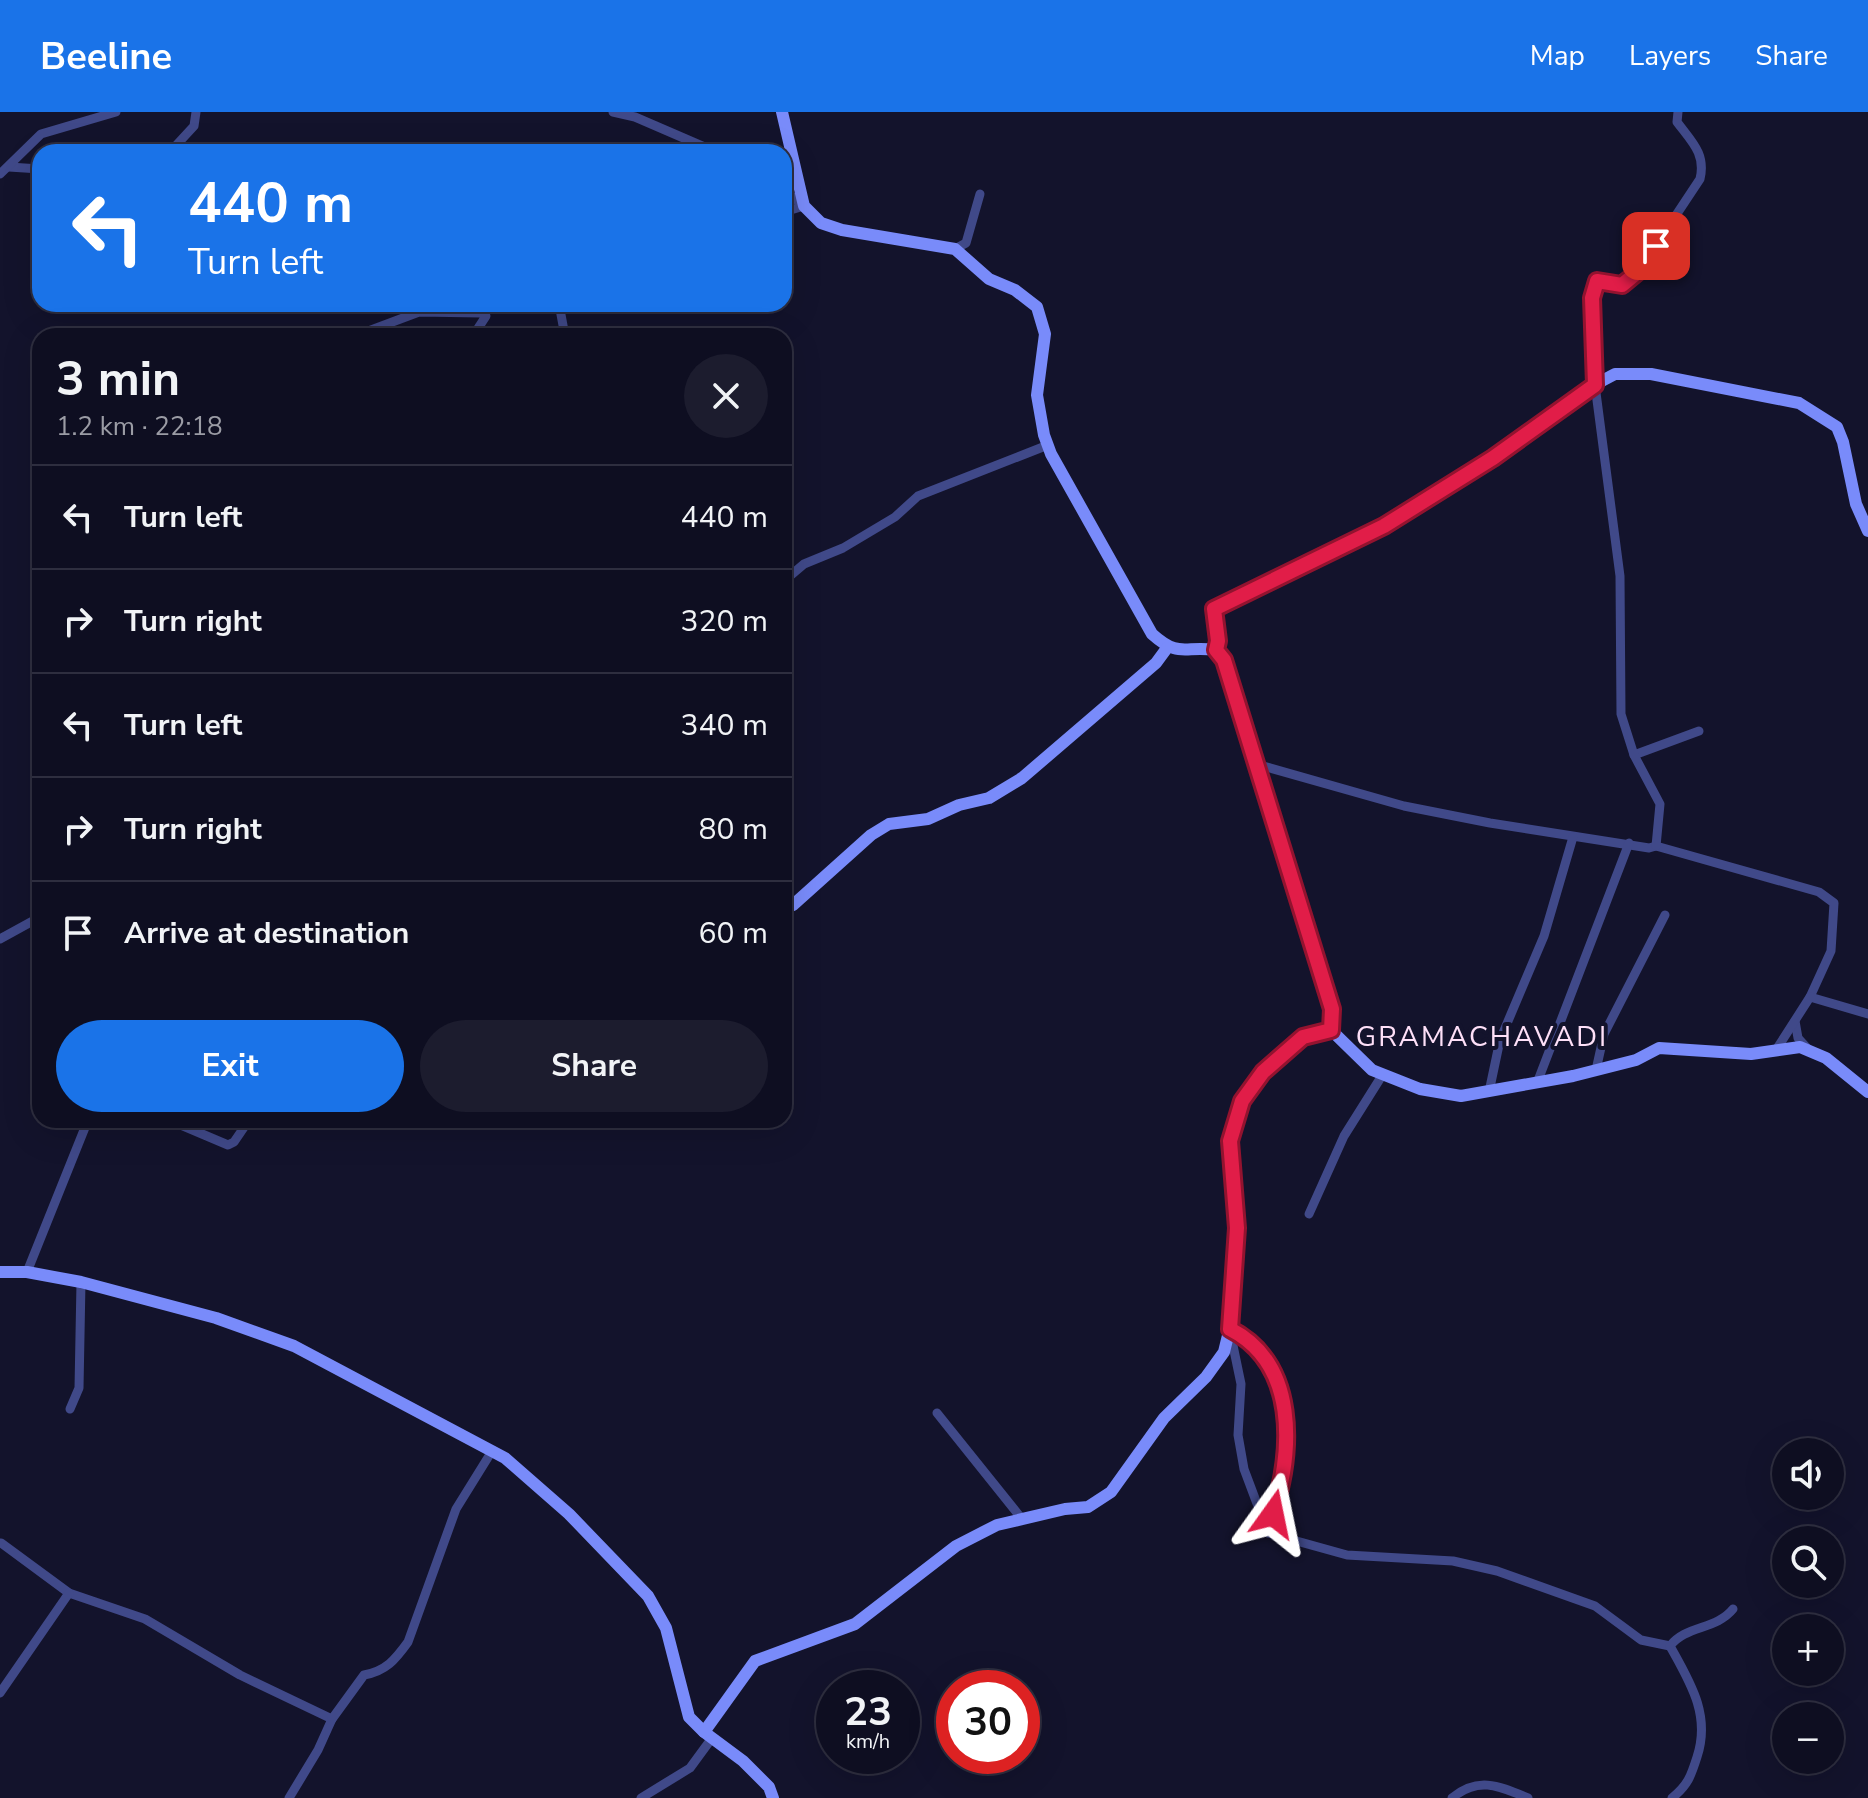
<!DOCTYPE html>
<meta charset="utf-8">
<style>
:root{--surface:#0e0e21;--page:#1c1c2e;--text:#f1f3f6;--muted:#9b9ca5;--line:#2e2e3f;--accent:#1a73e8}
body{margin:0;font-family:"Nunito Sans",sans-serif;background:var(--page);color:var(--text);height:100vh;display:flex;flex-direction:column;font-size:30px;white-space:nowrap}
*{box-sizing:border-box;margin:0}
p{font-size:26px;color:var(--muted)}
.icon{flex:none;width:44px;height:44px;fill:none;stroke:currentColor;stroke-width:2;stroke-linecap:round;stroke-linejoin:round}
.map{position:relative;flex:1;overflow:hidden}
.drawer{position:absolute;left:32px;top:216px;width:760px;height:800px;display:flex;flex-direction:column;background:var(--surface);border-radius:24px;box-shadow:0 8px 32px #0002,0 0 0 2px var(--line)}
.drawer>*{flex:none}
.guide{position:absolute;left:32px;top:32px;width:760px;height:168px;border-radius:24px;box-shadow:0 8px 32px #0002,0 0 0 2px var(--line);background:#1a73e8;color:#fff;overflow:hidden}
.fabs{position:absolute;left:1772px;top:1326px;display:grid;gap:16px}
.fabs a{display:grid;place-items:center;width:72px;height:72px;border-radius:50%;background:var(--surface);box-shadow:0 8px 32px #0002,0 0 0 2px var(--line);font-size:40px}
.speed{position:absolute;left:816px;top:1558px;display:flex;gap:16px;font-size:40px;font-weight:700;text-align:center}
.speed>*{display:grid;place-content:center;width:104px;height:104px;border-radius:50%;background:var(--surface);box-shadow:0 8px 32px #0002,0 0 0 2px var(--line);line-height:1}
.speed small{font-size:20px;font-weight:400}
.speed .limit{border:12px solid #d22;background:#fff;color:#111}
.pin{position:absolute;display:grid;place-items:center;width:68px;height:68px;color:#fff;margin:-34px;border-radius:16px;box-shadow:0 4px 12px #0006}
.me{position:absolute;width:88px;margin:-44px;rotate:12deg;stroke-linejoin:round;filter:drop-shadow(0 0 6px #0008)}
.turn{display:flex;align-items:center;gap:28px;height:168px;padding:0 24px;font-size:36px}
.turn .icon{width:104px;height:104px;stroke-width:2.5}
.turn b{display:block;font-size:56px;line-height:68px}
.round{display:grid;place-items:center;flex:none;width:84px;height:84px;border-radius:42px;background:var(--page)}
.summary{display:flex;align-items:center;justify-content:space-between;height:136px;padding:0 24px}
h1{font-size:48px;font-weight:700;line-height:60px}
.primary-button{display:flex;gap:16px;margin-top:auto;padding:16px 24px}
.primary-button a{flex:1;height:92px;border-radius:48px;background:var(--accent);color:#fff;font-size:32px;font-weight:700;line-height:92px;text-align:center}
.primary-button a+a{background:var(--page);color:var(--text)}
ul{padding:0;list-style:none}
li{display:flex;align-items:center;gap:24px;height:104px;padding:0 24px;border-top:2px solid var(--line)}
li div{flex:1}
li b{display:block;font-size:30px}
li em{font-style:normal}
header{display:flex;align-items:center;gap:48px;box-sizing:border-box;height:112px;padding:0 40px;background:var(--accent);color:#fff}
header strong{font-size:38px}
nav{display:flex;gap:44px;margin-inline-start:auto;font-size:28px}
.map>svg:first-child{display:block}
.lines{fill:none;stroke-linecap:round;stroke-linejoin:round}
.street{stroke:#404989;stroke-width:9}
.secondary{stroke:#798bfa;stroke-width:12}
.route-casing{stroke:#92132f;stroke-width:20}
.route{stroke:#e11d48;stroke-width:14}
.labels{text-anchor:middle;stroke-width:8;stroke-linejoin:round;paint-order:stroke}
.quarter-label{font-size:28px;letter-spacing:2px;fill:#fee0f8;stroke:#13132c}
</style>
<header>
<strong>Beeline</strong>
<nav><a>Map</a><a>Layers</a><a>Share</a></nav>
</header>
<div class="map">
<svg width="1868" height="1686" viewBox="0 0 1868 1686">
<rect width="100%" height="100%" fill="#13132c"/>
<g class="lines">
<g class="street">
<path d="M613 0 635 5 716 40"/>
<path d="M170 40 194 14 196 0"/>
<path d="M9 55 40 57"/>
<path d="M0 62 41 22 116 0"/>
<path d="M784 78 804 94 784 100"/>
<path d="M955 137 966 131 980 82"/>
<path d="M559 192 565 224"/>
<path d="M355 224 419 200 481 201 498 192"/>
<path d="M473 224 486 204 481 201"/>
<path d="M784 469 804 452 843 436 895 405 918 384 1048 333"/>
<path d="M1634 643 1699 619"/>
<path d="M1256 652 1404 694 1490 711 1649 736 1656 734 1819 780 1834 791 1831 839 1810 885"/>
<path d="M1656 734 1660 692 1634 643 1621 602 1620 464 1595 273 1592 186 1597 169 1622 173 1639 159 1700 67C1706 42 1692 30 1677 10L1678 0"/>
<path d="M0 827 40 805"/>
<path d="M1795 909 1798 926 1808 937"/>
<path d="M1776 938 1810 885 1868 902"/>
<path d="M1596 958 1604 922 1665 803"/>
<path d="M1537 971 1629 731"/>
<path d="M1489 980 1500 928 1544 824 1573 725"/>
<path d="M169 1008 228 1033 234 1030 249 1008"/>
<path d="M1309 1102 1344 1024 1383 962"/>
<path d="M27 1160 88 1008"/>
<path d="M1230 1217C1308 1257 1289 1352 1268 1421"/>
<path d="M1230 1219 1241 1272 1238 1323 1244 1357 1268 1421 1347 1443 1453 1449 1497 1459 1595 1494 1641 1528 1670 1534"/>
<path d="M70 1297 79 1276 81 1170"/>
<path d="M937 1301 1022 1407"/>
<path d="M1 1431 69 1481 145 1507 240 1563 332 1607"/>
<path d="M0 1581 69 1481"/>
<path d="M289 1686 318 1638 332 1607 364 1563C386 1559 395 1548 408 1530L456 1397 492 1339"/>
<path d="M641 1686 690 1656 712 1626"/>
<path d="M1452 1686C1478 1664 1499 1674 1528 1686"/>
<path d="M1672 1686C1688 1673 1691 1664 1697 1645 1711 1603 1690 1570 1670 1534 1686 1513 1716 1518 1733 1497"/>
</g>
<g class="secondary">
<path d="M782 0 804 94 821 111 842 118 955 137 989 167 1015 178 1037 195 1045 222 1037 283 1044 323 1051 342 1152 522C1180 547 1184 533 1216 538L1224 548 1332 897 1331 918"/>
<path d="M1216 538 1218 529 1214 497 1384 414 1493 346 1581 280 1615 262H1651L1799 291 1837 315 1843 330 1856 392 1868 419"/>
<path d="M784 797 793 793 871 723 889 712 928 707 959 693 989 686 1022 666 1156 551 1167 536"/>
<path d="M0 1160H27L81 1170 216 1206 294 1234 505 1346 569 1402 648 1484 666 1516 689 1605 704 1620 743 1649 769 1675 773 1686"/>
<path d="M704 1620 755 1549 855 1512 956 1434 997 1413 1065 1397 1088 1395 1111 1380 1164 1306 1206 1265 1224 1240 1232 1207 1237 1116 1230 1029 1242 989 1263 960 1303 925 1331 918 1372 958 1420 977 1461 984 1573 964 1636 948 1659 936 1751 942 1800 935 1826 946 1868 980"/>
</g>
</g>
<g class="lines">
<g class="route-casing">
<path id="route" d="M1273 1402C1293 1338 1298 1252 1230 1217L1237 1116 1230 1029 1242 989 1263 960 1303 925 1331 918 1332 897 1224 548 1216 538 1218 529 1214 497 1384 414 1493 346 1595 273 1592 186 1597 169 1622 173 1639 159 1656 134"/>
</g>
<use href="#route" class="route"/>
</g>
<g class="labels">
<g class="quarter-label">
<text x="1482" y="934">GRAMACHAVADI</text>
</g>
</g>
</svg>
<div class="fabs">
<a><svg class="icon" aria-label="sound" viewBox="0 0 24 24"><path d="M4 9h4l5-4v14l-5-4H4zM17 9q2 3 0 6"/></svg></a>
<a><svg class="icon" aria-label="search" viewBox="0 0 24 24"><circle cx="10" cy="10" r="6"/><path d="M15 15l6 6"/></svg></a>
<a>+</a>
<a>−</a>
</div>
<div class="speed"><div>23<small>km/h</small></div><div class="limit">30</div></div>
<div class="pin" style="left:1656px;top:134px;background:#d93025"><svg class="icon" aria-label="arrive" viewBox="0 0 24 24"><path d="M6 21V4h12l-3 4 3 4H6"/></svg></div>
<svg class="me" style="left:1273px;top:1402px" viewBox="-20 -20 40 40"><path d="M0-17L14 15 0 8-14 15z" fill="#e11d48" stroke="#fff" stroke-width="4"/></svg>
<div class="guide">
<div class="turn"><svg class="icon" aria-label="left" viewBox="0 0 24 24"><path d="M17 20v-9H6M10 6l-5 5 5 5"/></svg><div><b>440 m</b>Turn left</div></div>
</div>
<section class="drawer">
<div class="summary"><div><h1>3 min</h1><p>1.2 km · 22:18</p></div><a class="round"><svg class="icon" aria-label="close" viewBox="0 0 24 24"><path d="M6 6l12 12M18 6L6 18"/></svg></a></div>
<ul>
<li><svg class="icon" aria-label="left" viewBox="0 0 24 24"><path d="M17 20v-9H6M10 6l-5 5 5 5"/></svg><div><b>Turn left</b></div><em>440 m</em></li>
<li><svg class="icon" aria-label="right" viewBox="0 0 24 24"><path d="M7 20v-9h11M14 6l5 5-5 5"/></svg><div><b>Turn right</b></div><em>320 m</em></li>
<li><svg class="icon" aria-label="left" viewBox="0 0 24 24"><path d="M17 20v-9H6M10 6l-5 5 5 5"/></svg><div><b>Turn left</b></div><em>340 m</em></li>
<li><svg class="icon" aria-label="right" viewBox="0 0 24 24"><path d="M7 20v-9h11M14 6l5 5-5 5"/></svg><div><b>Turn right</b></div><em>80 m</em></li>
<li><svg class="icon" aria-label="arrive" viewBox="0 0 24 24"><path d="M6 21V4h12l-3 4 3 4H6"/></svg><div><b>Arrive at destination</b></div><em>60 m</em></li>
</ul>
<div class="primary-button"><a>Exit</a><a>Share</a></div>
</section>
</div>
